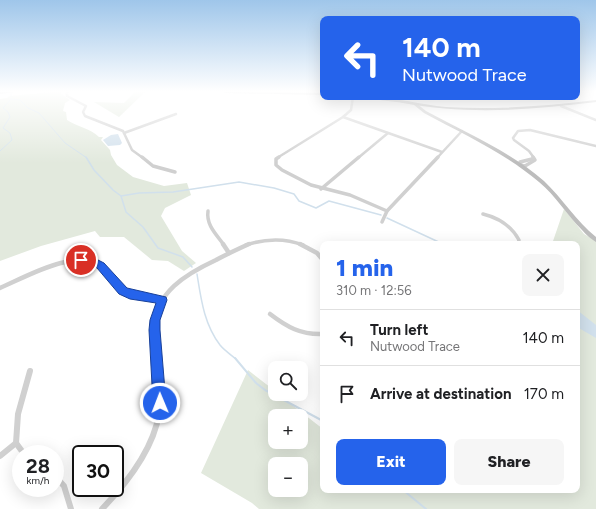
<!DOCTYPE html>
<meta charset="utf-8">
<style>
:root{--surface:#fff;--page:#f6f6f6;--text:#202124;--muted:#757577;--line:#e0e0e0;--accent:#2563eb}
body{margin:0;font-family:Figtree,sans-serif;background:var(--page);color:var(--text);height:100vh;display:flex;flex-direction:column;font-size:15px;white-space:nowrap}
*{box-sizing:border-box;margin:0}
p{font-size:13px;color:var(--muted)}
.icon{flex:none;width:22px;height:22px;fill:none;stroke:currentColor;stroke-width:2;stroke-linecap:round;stroke-linejoin:round}
.map{position:relative;flex:1;overflow:hidden}
.panel{position:absolute;left:320px;top:241px;width:260px;height:252px;display:flex;flex-direction:column;background:var(--surface);border-radius:8px;box-shadow:0 4px 16px #0002}
.panel>*{flex:none}
.hud{position:absolute;left:320px;top:16px;width:260px;height:84px;border-radius:8px;box-shadow:0 4px 16px #0002;background:#2563eb;color:#fff;overflow:hidden}
.tools{position:absolute;left:268px;top:361px;display:grid;gap:8px}
.tools a{display:grid;place-items:center;width:40px;height:40px;border-radius:8px;background:var(--surface);box-shadow:0 4px 16px #0002;font-size:20px}
.speed{position:absolute;left:12px;top:445px;display:flex;gap:8px;font-size:20px;font-weight:700;text-align:center}
.speed>*{display:grid;place-content:center;width:52px;height:52px;border-radius:50%;background:var(--surface);box-shadow:0 4px 16px #0002;line-height:1}
.speed small{font-size:10px;font-weight:400}
.speed .limit{border:2px solid #111;border-radius:6px;background:#fff;color:#111}
.pin{position:absolute;display:grid;place-items:center;width:34px;height:34px;color:#fff;margin:-17px;border:2px solid #fff;border-radius:50%;box-shadow:0 1px 4px #0007}
.me{position:absolute;width:44px;margin:-22px;rotate:359deg;stroke-linejoin:round;filter:drop-shadow(0 0 3px #0008)}
.turn{display:flex;align-items:center;gap:14px;height:84px;padding:0 16px;font-size:18px}
.turn .icon{width:52px;height:52px;stroke-width:2.5}
.turn b{display:block;font-size:28px;line-height:34px}
.round{display:grid;place-items:center;flex:none;width:42px;height:42px;border-radius:8px;background:var(--page)}
.overview{display:flex;align-items:center;justify-content:space-between;height:68px;padding:0 16px}
h1{font-size:24px;font-weight:800;line-height:30px;color:var(--accent)}
.button{display:flex;gap:8px;margin-top:auto;padding:8px 16px}
.button a{flex:1;height:46px;border-radius:8px;background:var(--accent);color:#fff;font-size:16px;font-weight:800;line-height:46px;text-align:center}
.button a+a{background:var(--page);color:var(--text)}
ul{padding:0;list-style:none}
li{display:flex;align-items:center;gap:12px;height:56px;padding:0 16px;border-top:1px solid var(--line)}
li div{flex:1}
li b{display:block;font-size:15px}
li em{font-style:normal}
.map>svg:first-child{display:block}
.green{fill:#e2e9dd;fill-rule:evenodd}
.water{fill:#d1e0ec}
.lines{fill:none;stroke-linecap:round;stroke-linejoin:round}
.stream-far2{stroke:#d1e0ec;stroke-width:1}
.stream-far1{stroke:#d1e0ec;stroke-width:1.5}
.stream{stroke:#d1e0ec;stroke-width:2}
.street-far3{stroke:#d0d0d0;stroke-width:2.5}
.street-far2{stroke:#d0d0d0;stroke-width:3.5}
.street-far1{stroke:#d0d0d0;stroke-width:4.5}
.street{stroke:#d0d0d0;stroke-width:6}
.secondary{fill:#bdbdbd;fill-rule:evenodd}
.primary{fill:#ababab;fill-rule:evenodd}
.route{fill:#2563eb;stroke:#184099}
</style>
<div class="map">
<svg width="596" height="509" viewBox="0 0 596 509">
<rect width="100%" height="100%" fill="#fff"/>
<g class="green">
<path d="M53 92H62L61 94 70 100 65 103 63 111 66 112 67 120C77 127 90 128 99 137H103L101 140 110 150 111 155 117 165 133 177 164 186 187 183 191 195 165 208 161 216 182 251 196 263 184 271 168 261 152 260 124 237H100L95 231 41 246 0 261V99L7 98 10 96Z"/>
<path d="M135 92H145L119 117 94 102 124 103Z"/>
<path d="M564 209 584 234 596 241V509H259L252 503 201 473 248 370 275 391V394H278L323 429V490H577V244H552ZM275 416H301V442H275ZM275 464H301V490H275Z"/>
</g>
<g class="water">
<path d="M118 134 122 143 120 145 108 146 103 140 111 135Z"/>
<path d="M577 310 596 325V338L577 327Z"/>
</g>
<g class="lines">
<g class="stream-far2">
<path d="M11 99 20 100 28 108 39 113 65 143 87 158"/>
<path d="M0 151 12 140 10 133 3 128 10 117 8 112 3 108 11 99V92"/>
</g>
<g class="stream-far1">
<path d="M86 157 94 170 113 190 121 196 126 212 143 227 158 248 183 257 192 267"/>
<path d="M121 196 139 193 173 192 239 182 274 188 294 194 299 201 316 208 329 201 381 215"/>
<path d="M387 218 443 244"/>
<path d="M197 274C201 299 204 324 220 345 224 350 231 355 236 359"/>
</g>
<g class="stream">
<path d="M235 358 256 383 265 390 323 421"/>
<path d="M403 490 426 509"/>
</g>
<g class="street-far3">
<path d="M67 92V96L86 106 83 112 85 116 123 131 132 150 143 158"/>
<path d="M561 106 596 120"/>
<path d="M343 117 442 152"/>
<path d="M124 133 176 114"/>
<path d="M277 158 343 117 351 110 353 97"/>
<path d="M358 158 388 133"/>
<path d="M437 158 462 131"/>
<path d="M534 158 529 151 514 140 513 138 518 131 530 130 596 146"/>
</g>
<g class="street-far2">
<path d="M142 157 153 166 175 172"/>
<path d="M279 157 276 159V165L282 170 311 185 350 195 387 211"/>
<path d="M520 165 525 166 535 160 533 157"/>
<path d="M521 165 520 162 532 159"/>
<path d="M321 189 359 157"/>
<path d="M208 211C206 225 216 234 224 245"/>
<path d="M483 214C499 218 511 225 519 240L518 244"/>
<path d="M382 222 387 211 438 157"/>
<path d="M246 245C264 239 285 238 303 245"/>
</g>
<g class="street-far1">
<path d="M223 244 229 253"/>
<path d="M300 244 317 253 323 260"/>
<path d="M0 288C26 277 75 248 101 266 109 272 111 282 118 288 129 298 148 298 162 300"/>
<path d="M270 314C287 327 301 335 323 334"/>
<path d="M158 359C156 350 154 339 154 329 155 292 186 274 216 260 227 254 238 249 249 244"/>
</g>
<g class="street">
<path d="M24 454 16 443 18 414 30 371"/>
<path d="M0 456 16 443"/>
<path d="M55 476 64 486 71 509"/>
<path d="M102 509C126 484 153 450 159 414 162 396 159 377 157 358"/>
</g>
<path class="secondary" d="M414 103H416L426 111C466 133 510 151 544 181 563 199 576 221 596 237V242C591 239 586 235 582 230 567 215 556 196 539 182 505 153 463 134 424 113L414 105Z"/>
<g class="primary">
<path d="M0 92H13L0 94Z"/>
<path d="M224 92 323 93V95L225 93Z"/>
<path d="M370 97C396 97 421 105 446 107 496 110 546 106 596 100V102C531 110 468 115 403 103 393 101 379 101 370 97Z"/>
</g>
</g>
<linearGradient id="sky" x2="0" y2="1"><stop stop-color="#9fc6ea"/><stop offset="0.56" stop-color="#fff"/><stop offset="1" stop-color="#fff" stop-opacity="0"/></linearGradient>
<rect width="596" height="163" fill="url(#sky)"/>
<path class="route" d="M81 256 92 257 104 263 127 288 166 297 167 300 160 320V330L166 403 164 408 160 410 155 408 153 403 149 330 150 320 156 303 130 299 119 294 97 268 90 264 78 262 77 260 78 257Z"/>
</svg>
<div class="tools">
<a><svg class="icon" aria-label="search" viewBox="0 0 24 24"><circle cx="10" cy="10" r="6"/><path d="M15 15l6 6"/></svg></a>
<a>+</a>
<a>−</a>
</div>
<div class="speed"><div>28<small>km/h</small></div><div class="limit">30</div></div>
<div class="pin" style="left:81px;top:260px;background:#d93025"><svg class="icon" aria-label="arrive" viewBox="0 0 24 24"><path d="M6 21V4h12l-3 4 3 4H6"/></svg></div>
<svg class="me" style="left:160px;top:403px" viewBox="-20 -20 40 40"><circle r="17" fill="#2563eb" stroke="#fff" stroke-width="3"/><path d="M0-11L8 9 0 5-8 9z" fill="#fff"/></svg>
<div class="hud">
<div class="turn"><svg class="icon" aria-label="left" viewBox="0 0 24 24"><path d="M17 20v-9H6M10 6l-5 5 5 5"/></svg><div><b>140 m</b>Nutwood Trace</div></div>
</div>
<section class="panel">
<div class="overview"><div><h1>1 min</h1><p>310 m · 12:56</p></div><a class="round"><svg class="icon" aria-label="close" viewBox="0 0 24 24"><path d="M6 6l12 12M18 6L6 18"/></svg></a></div>
<ul>
<li><svg class="icon" aria-label="left" viewBox="0 0 24 24"><path d="M17 20v-9H6M10 6l-5 5 5 5"/></svg><div><b>Turn left</b><p>Nutwood Trace</p></div><em>140 m</em></li>
<li><svg class="icon" aria-label="arrive" viewBox="0 0 24 24"><path d="M6 21V4h12l-3 4 3 4H6"/></svg><div><b>Arrive at destination</b></div><em>170 m</em></li>
</ul>
<div class="button"><a>Exit</a><a>Share</a></div>
</section>
</div>
